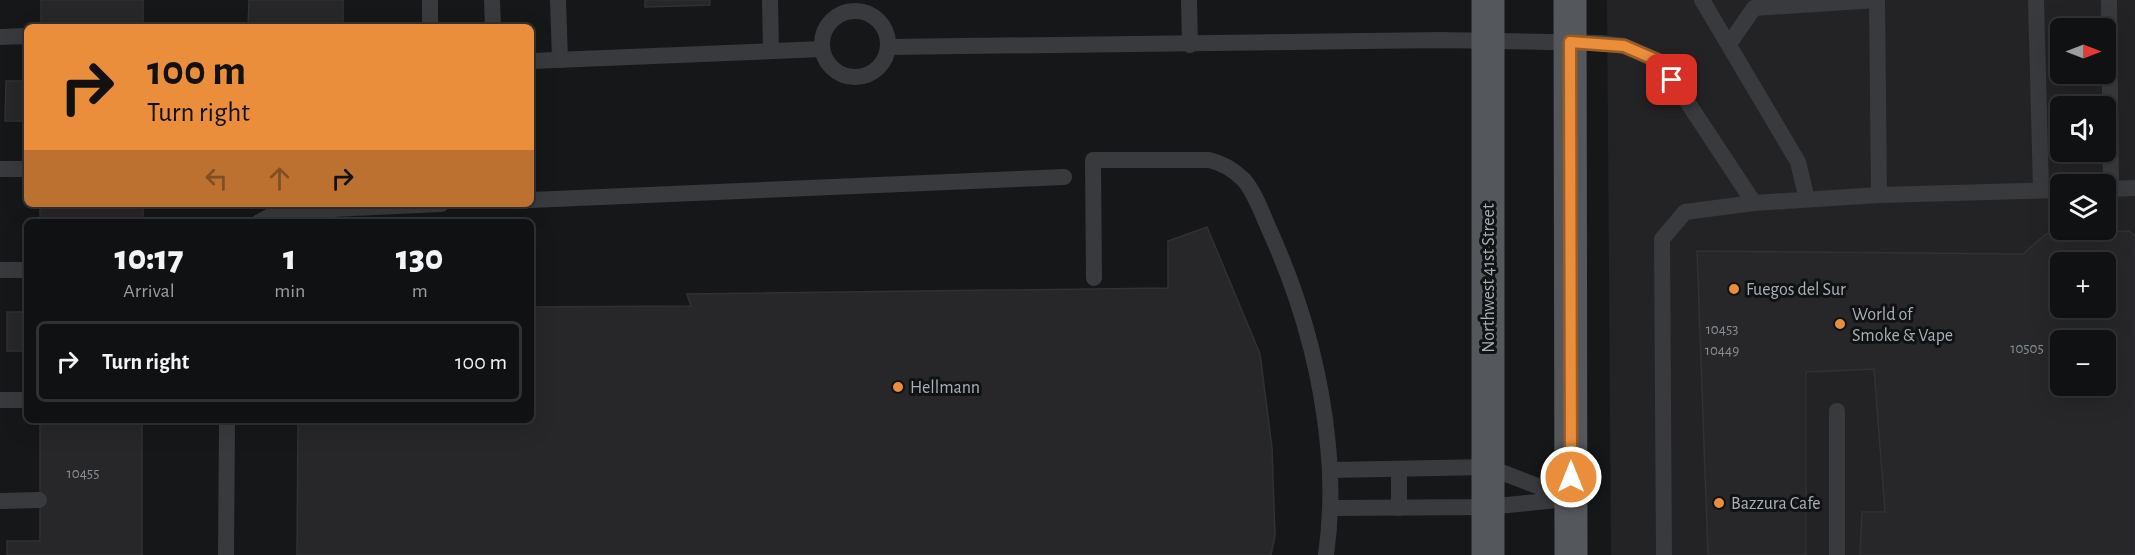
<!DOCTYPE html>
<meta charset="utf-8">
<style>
:root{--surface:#101112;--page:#191a1b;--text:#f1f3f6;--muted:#9c9d9f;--line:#303132}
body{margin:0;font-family:"Alegreya Sans",sans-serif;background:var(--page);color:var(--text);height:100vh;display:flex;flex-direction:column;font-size:22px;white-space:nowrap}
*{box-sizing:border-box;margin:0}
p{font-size:20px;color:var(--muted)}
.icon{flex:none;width:33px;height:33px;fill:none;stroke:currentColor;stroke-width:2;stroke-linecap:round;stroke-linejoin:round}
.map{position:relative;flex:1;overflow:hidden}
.panel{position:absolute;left:24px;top:219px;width:510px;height:204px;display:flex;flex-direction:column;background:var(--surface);border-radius:9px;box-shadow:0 6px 24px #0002,0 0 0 2px var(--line)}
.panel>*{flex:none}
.top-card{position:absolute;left:24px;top:24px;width:510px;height:183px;border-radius:9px;box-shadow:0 6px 24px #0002,0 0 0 2px var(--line);background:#eb8e3c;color:#111;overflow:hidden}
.needle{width:39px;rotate:90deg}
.controls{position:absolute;left:2050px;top:18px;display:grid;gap:12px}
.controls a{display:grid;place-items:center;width:66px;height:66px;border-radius:9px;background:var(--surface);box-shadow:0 6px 24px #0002,0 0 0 2px var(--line);font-size:30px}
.pin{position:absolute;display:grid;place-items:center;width:51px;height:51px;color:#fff;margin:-26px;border-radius:12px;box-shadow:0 3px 9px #0006}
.me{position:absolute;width:66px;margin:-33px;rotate:0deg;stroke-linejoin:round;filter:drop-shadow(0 0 4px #0008)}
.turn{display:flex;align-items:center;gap:21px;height:126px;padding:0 24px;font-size:27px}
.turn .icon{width:78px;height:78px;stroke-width:2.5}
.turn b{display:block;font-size:42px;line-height:51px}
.lanes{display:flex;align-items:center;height:57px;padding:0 24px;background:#0003;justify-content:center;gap:30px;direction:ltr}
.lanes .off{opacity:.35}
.eta{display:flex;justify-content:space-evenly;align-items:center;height:102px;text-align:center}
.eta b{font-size:36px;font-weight:800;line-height:42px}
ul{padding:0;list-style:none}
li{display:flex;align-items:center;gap:18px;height:81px;margin:0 12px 9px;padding:0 12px;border:3px solid var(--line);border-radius:9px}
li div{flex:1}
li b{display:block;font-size:22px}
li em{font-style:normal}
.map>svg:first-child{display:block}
.built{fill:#232325;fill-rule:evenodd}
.building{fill:#272729;stroke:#313134;stroke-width:1.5;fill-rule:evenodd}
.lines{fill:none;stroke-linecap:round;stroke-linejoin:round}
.service{stroke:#383a3d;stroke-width:16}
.primary{stroke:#54575c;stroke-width:33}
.route-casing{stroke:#995c27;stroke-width:15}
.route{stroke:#eb8e3c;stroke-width:10}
.poi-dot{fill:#eb8e3c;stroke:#111213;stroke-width:2}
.labels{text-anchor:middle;stroke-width:6;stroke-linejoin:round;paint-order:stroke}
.number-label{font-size:15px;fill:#888e94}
.street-label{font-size:18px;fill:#a9b0b8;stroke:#111213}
.poi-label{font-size:18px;fill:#a9b0b8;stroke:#111213;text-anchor:start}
</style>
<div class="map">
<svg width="2135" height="555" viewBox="0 0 2135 555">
<rect width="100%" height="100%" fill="#161718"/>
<path class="built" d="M1607 0H2135V555H1611ZM2061 28H2106V74H2061ZM2061 106H2106V152H2061ZM2061 184H2106V230H2061ZM2061 262H2106V308H2061ZM2061 340H2106V386H2061Z"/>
<g class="building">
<rect x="41" y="0" width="102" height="27"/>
<path d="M249 0H343V27H248Z"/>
<path d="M645 0H710V5L645 7Z"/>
<path d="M6 81H27V121H5Z"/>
<rect x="40" y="204" width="103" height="18"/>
<path d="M1207 227 1260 354 1272 448 1275 536 1271 555H297L298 420H531V307L691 306 687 294 1168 288V241Z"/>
<path d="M2129 231 2135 236V555H1860L1862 512H1885L1874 369 1806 372V555H1708L1697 251 2023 254 2046 234ZM2061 262H2106V308H2061ZM2061 340H2106V386H2061Z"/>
<rect x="7" y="312" width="20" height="39"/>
<path d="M40 420H142V555H7V541H40Z"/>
</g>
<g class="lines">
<g class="service">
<path d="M430 0V27"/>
<path d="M492 0 493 27"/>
<path d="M558 0 560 60"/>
<path d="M770 0 771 51"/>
<path d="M1189 0 1190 45"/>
<path d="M1702 0 1798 162 1807 199"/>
<path d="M1877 0 1879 195"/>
<path d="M2036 0 2041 190"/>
<path d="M2109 0 2111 189"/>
<circle cx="855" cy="44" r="33"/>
<path d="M0 37 27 36"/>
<path d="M1729 44 1754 8 1877 0"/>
<path d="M888 47 1441 40 1601 43 1624 46 1661 62 1754 203 1879 195 2061 190"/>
<path d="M531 61 822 49"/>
<path d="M0 169H27"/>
<path d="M2106 189 2135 188"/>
<path d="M531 200 1064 177"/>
<path d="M259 222 276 213 289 211 441 204"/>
<path d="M0 270H27"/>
<path d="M1094 278 1093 160H1209C1223 163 1234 170 1244 180 1255 193 1262 213 1269 229 1300 297 1321 371 1328 445 1332 482 1331 518 1326 555"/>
<path d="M0 400H27"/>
<path d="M1837 411V555"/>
<path d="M1399 469V508"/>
<path d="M1330 470 1488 467 1571 499"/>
<path d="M0 501 39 500"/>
<path d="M1331 508 1488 507 1567 499"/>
<path d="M226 555 227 420"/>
<path d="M1664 555 1662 239 1685 212 1754 203"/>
</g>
<g class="primary">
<path d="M1488 0V555"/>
<path d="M1570 0 1571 555"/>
</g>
</g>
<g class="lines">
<g class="route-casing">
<path id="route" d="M1571 477 1570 42 1624 46 1661 62 1672 80"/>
</g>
<use href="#route" class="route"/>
</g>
<g class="poi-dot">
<circle cx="1734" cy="289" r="6"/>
<circle cx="1840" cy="324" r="6"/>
<circle cx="898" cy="387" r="6"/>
<circle cx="1719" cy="503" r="6"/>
</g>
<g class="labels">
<g class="number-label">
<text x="1722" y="334">10453</text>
<text x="2027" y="353">10505</text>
<text x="1722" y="355">10449</text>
<text x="83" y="478">10455</text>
</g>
<g class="street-label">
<text transform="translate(1488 278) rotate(-90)" y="6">Northwest 41st Street</text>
</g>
<g class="poi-label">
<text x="1746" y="295">Fuegos del Sur</text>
<text x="1852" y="320">World of<tspan x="1852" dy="21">Smoke &amp; Vape</tspan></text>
<text x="910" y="393">Hellmann</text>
<text x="1731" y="509">Bazzura Cafe</text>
</g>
</g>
</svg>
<div class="controls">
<a><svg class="needle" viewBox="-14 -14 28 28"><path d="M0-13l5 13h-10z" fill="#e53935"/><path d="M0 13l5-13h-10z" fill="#9c9d9f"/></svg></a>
<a><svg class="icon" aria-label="sound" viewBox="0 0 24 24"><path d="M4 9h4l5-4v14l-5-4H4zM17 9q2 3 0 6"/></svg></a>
<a><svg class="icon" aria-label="layers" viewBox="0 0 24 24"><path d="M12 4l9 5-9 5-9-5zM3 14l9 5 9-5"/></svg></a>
<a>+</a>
<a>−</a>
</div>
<div class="pin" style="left:1672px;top:80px;background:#d93025"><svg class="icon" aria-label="arrive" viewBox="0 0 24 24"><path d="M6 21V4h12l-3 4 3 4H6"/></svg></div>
<svg class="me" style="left:1571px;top:477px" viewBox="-20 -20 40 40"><circle r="17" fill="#eb8e3c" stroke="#fff" stroke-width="3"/><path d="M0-11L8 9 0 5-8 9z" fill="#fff"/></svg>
<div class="top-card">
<div class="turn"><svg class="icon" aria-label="right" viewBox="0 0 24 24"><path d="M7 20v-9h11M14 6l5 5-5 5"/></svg><div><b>100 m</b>Turn right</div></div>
<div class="lanes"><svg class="icon off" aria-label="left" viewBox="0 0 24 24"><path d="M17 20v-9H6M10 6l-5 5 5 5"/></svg><svg class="icon off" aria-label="ahead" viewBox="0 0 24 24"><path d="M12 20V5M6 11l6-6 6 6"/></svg><svg class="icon" aria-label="right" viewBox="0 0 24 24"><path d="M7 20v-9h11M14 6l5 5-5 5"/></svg></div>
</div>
<section class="panel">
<div class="eta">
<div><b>10:17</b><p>Arrival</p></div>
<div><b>1</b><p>min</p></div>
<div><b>130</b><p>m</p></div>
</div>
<ul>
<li><svg class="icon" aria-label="right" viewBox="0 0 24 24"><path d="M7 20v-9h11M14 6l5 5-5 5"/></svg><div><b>Turn right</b></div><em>100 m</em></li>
</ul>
</section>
</div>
